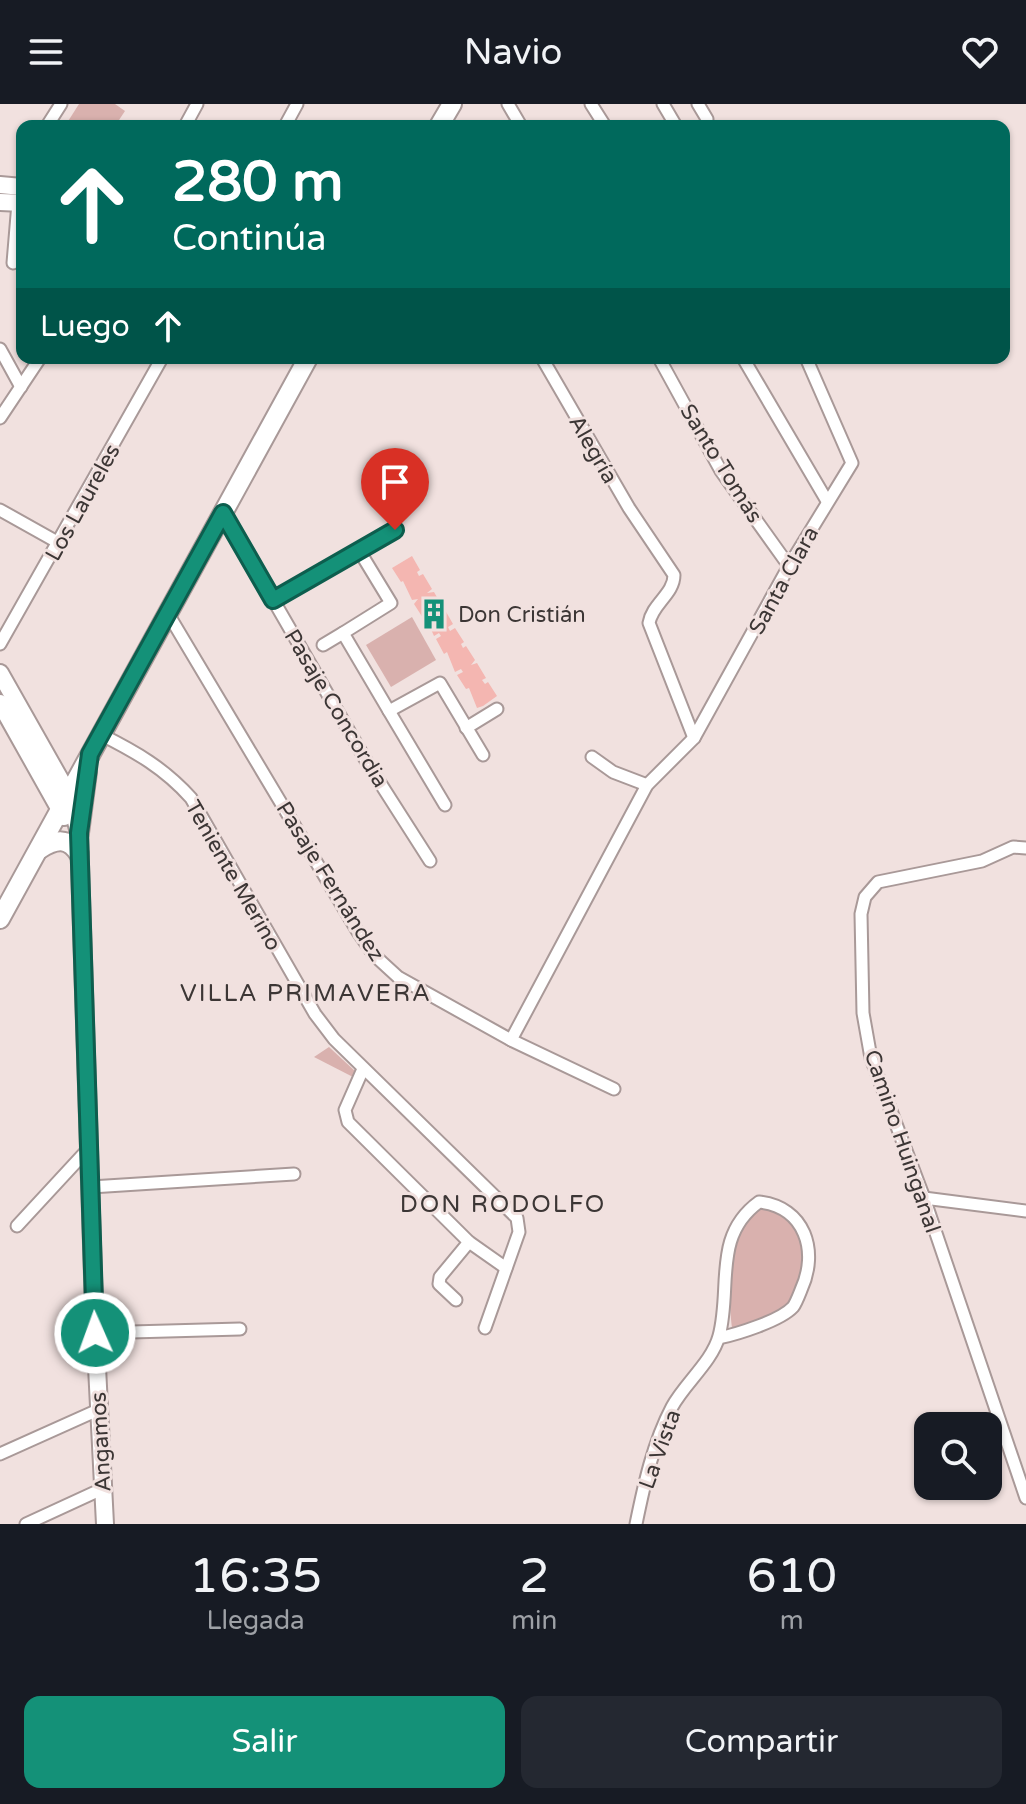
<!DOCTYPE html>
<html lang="es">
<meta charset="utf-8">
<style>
:root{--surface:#171b24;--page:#242831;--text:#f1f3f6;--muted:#9ea1a6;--accent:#149178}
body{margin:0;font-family:"Varela Round",sans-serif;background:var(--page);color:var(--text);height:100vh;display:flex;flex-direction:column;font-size:30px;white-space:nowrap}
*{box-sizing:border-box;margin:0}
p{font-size:26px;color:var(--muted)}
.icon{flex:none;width:44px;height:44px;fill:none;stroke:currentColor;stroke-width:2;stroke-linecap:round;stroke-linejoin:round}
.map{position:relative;height:1420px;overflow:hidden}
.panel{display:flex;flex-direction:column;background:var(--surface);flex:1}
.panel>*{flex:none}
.banner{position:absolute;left:16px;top:16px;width:994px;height:244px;border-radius:16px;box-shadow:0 2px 6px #0004;background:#00695c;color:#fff;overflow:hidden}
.tools{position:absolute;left:914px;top:1308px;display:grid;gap:16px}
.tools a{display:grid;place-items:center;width:88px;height:88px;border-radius:16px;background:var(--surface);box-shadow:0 2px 6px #0004;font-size:40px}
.pin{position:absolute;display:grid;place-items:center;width:68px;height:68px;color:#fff;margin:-82px -34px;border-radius:50% 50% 50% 0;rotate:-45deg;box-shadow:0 0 8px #0007}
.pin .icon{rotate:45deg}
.me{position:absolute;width:88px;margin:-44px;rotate:358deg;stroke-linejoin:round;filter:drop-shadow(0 0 6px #0008)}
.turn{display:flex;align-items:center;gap:28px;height:168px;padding:0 24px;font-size:36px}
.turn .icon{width:104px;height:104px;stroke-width:2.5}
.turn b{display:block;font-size:56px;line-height:68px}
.then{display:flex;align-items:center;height:76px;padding:0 24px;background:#0003;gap:16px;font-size:30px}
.eta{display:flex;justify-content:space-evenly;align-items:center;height:136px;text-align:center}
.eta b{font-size:48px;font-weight:600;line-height:56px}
.cta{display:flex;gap:16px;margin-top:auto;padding:16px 24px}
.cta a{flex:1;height:92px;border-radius:16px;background:var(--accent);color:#fff;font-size:32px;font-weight:600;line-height:92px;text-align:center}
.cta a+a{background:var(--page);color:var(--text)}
header{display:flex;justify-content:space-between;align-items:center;height:104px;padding:0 24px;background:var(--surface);font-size:36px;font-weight:600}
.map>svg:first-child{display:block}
.green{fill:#d9b1ae}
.building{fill:#f4b6b1}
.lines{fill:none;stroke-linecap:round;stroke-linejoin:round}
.street-casing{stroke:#a99998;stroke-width:15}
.secondary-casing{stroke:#a99998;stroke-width:20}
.primary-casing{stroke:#a99998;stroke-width:22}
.street{stroke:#fff;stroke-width:11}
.secondary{stroke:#fff;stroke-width:16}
.primary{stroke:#fff;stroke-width:18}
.route-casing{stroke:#0d5e4e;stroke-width:20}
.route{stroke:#149178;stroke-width:14}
.labels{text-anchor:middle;stroke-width:6;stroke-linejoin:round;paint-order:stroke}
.street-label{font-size:22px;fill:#3c3635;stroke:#f1e1df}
.poi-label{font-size:22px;fill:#3c3635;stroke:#f1e1df;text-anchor:start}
.neighbourhood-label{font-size:24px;letter-spacing:2px;fill:#3c3635;stroke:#f1e1df}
</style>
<header><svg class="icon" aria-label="menu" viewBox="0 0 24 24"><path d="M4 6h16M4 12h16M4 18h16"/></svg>Navio<svg class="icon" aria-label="heart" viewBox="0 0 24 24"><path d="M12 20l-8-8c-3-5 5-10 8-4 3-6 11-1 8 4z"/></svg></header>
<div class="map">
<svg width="1026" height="1420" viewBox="0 0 1026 1420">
<rect width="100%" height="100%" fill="#f1e1df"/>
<g class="green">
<path d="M79 0H115L125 7 115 22H65Z"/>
<path d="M412 513 436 556 391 583 366 541Z"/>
<path d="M329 943 356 968 353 973 314 953Z"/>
<path d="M764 1104C822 1125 808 1153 791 1201L750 1221 732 1224C728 1191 725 1116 764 1104Z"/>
</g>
<path class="building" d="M412 452 420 466 417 468 419 472 423 470 432 485 427 489 434 488 442 502 439 504 441 508 445 506 453 520 448 523 450 527 455 524 464 538 461 540 463 544 466 542 475 556 471 561 477 559 486 574 482 576 485 580 488 578 497 592 483 602 477 604 469 584 466 585 457 571 463 568 461 565 455 568 447 548 444 550 436 535 441 532 439 529 434 532 425 512 423 514 414 500 418 495 412 496 403 477 401 478 392 464Z"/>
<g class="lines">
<g class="street-casing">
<g id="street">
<path d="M508 0 521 22"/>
<path d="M591 0 605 22"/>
<path d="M663 0 676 22"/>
<path d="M698 0 707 15"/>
<path d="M47 22 61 0"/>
<path d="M185 22 197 0"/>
<path d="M285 22 297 0"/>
<path d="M13 159 18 99"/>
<path d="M0 245 21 283"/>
<path d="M542 254 629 404 674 471C674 490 652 500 649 519L694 634"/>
<path d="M659 254 721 367 789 462"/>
<path d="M743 254 827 397"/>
<path d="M0 314 40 254"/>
<path d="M0 406 59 439"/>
<path d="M223 409 368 660 430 757"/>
<path d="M360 448 395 426"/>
<path d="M273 496 360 448 391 499 343 529 389 607 440 579 483 651"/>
<path d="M167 508 358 828 374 851 398 873 511 936 614 985"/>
<path d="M0 540 162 254"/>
<path d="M323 541 343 529"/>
<path d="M389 607 445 701"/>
<path d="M466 624 497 605"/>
<path d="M100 630C136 648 164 664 191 694L315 910 334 935 517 1114 519 1128 485 1224"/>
<path d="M592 653 613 668 647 681"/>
<path d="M1026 744 1013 743 982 757 878 778 865 793 861 810 863 909 871 954 924 1094 1026 1394"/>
<path d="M511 936 647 681 694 634 789 462 852 359 807 256"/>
<path d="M363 965 345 1006 348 1018 469 1138 506 1164"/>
<path d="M91 1083 294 1070"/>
<path d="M924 1094 1026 1107"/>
<path d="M17 1122 90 1043"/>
<path d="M456 1196 439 1180 440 1173 469 1138"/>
<path d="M95 1229 240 1225"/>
<path d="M0 1350 98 1306"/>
<path d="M26 1420 102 1385"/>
<path d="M636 1420C644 1381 653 1339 672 1303 684 1280 712 1258 719 1232 732 1184 712 1132 759 1098 805 1103 819 1147 801 1186 799 1191 796 1199 793 1203 780 1217 737 1230 719 1234"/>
</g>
</g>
<g class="secondary-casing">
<g id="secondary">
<path d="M0 81 22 83"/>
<path d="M0 98 22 99"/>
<path d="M0 569 69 691 79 729 94 1204 105 1420"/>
<path d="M0 599 64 713"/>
</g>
</g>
<g class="primary-casing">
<g id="primary">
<path d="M439 22 452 0"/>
<path d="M79 729 87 668"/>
<path d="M40 745C56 735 68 733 79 750"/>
<path d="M0 815 308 254"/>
</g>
</g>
<use href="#street" class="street"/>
<use href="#secondary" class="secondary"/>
<use href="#primary" class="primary"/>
</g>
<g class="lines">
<g class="route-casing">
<path id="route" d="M95 1229 79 729 90 650 223 409 273 496 395 426"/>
</g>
<use href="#route" class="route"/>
</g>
<defs>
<g id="building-bare" transform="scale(2.4)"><path d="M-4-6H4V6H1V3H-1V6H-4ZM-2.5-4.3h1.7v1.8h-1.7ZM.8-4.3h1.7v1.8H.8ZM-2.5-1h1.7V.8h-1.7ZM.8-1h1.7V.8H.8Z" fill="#149178" stroke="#f1e1df" stroke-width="2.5" paint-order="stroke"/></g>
</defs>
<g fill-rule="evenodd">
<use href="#building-bare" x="434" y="510"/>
</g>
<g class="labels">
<g class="street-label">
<text transform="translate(594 345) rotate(60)" y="8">Alegría</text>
<text transform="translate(722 359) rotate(58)" y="8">Santo Tomás</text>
<text transform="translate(82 398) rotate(-61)" y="8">Los Laureles</text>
<text transform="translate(783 476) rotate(-61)" y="8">Santa Clara</text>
<text transform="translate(337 604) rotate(59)" y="8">Pasaje Concordia</text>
<text transform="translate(234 771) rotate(60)" y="8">Teniente Merino</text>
<text transform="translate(331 777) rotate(58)" y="8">Pasaje Fernández</text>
<text transform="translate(903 1037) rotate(71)" y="8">Camino Huinganal</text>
<text transform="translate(100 1338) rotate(-93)" y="8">Angamos</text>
<text transform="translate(659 1345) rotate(-70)" y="8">La Vista</text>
</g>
<g class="poi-label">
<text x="458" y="518">Don Cristián</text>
</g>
<g class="neighbourhood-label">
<text x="306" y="897">VILLA PRIMAVERA</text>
<text x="503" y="1108">DON RODOLFO</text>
</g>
</g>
</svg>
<div class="tools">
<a><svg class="icon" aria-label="search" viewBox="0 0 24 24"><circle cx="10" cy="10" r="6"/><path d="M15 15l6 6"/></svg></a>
</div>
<div class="pin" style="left:395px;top:426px;background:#d93025"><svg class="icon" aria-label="arrive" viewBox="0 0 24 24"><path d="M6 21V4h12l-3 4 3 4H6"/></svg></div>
<svg class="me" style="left:95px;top:1229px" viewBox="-20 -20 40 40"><circle r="17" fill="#149178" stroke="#fff" stroke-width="3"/><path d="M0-11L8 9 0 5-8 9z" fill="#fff"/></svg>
<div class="banner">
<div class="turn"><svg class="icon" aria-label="ahead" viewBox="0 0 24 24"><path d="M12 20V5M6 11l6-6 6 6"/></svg><div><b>280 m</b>Continúa</div></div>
<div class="then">Luego<svg class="icon" aria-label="ahead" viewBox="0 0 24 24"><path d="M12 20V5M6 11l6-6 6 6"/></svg></div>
</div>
</div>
<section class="panel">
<div class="eta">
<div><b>16:35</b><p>Llegada</p></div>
<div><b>2</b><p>min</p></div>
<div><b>610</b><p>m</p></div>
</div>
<div class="cta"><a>Salir</a><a>Compartir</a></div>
</section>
